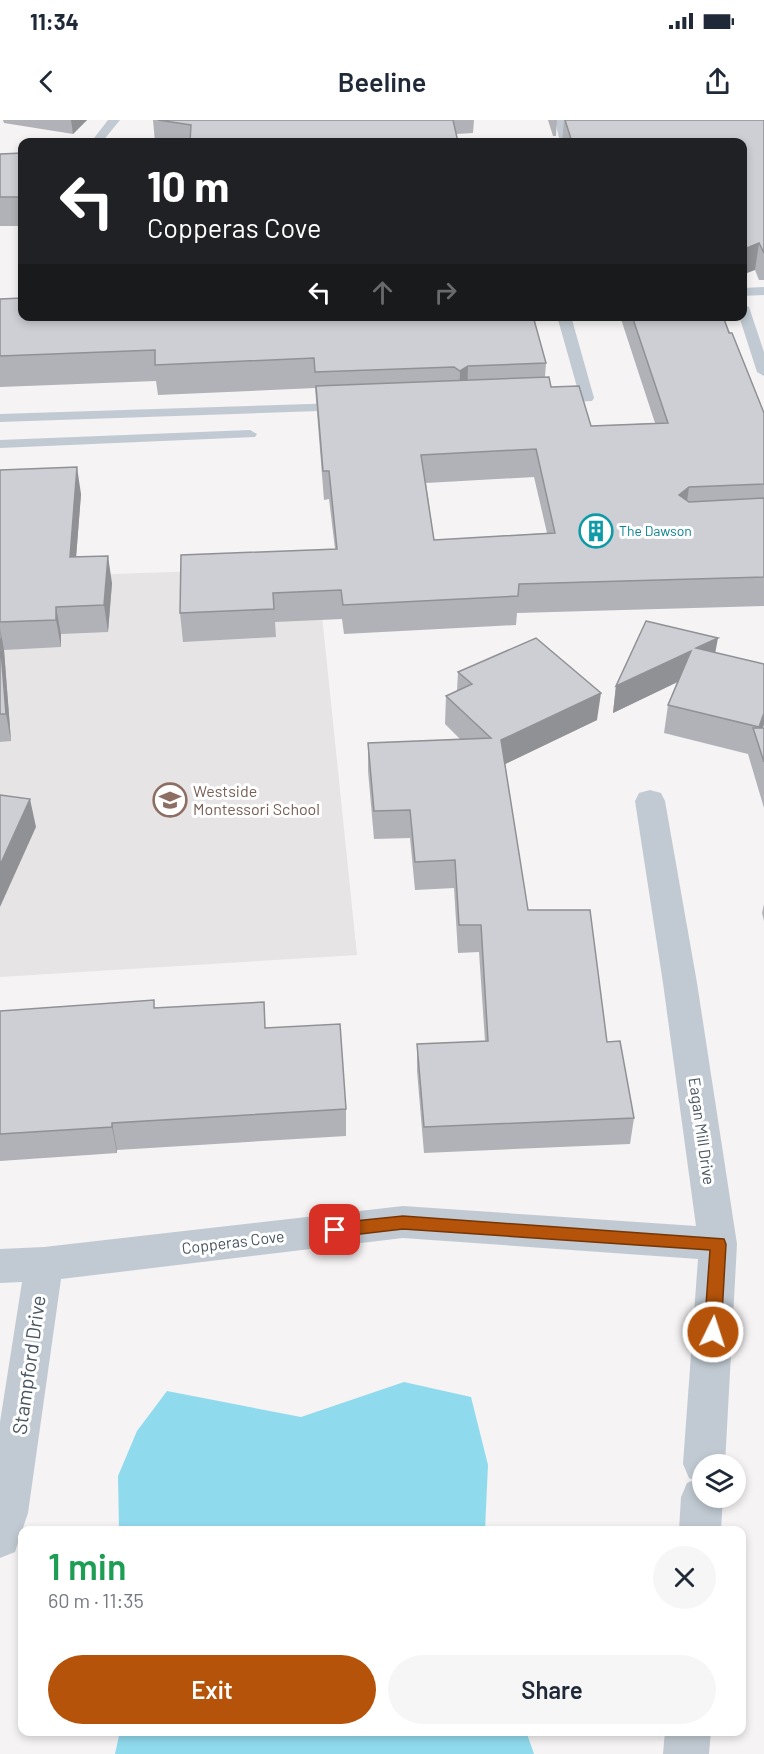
<!DOCTYPE html>
<meta charset="utf-8">
<style>
:root{--surface:#fff;--page:#f6f6f7;--text:#1f2937;--muted:#747a83;--accent:#b45309}
body{margin:0;font-family:Barlow,sans-serif;background:var(--page);color:var(--text);height:100vh;display:flex;flex-direction:column;font-size:22px;white-space:nowrap}
*{box-sizing:border-box;margin:0}
p{font-size:20px;color:var(--muted)}
.icon{flex:none;width:33px;height:33px;fill:none;stroke:currentColor;stroke-width:2;stroke-linecap:round;stroke-linejoin:round}
.map{position:relative;flex:1;overflow:hidden}
.sheet{position:absolute;left:18px;top:1406px;width:728px;height:210px;display:flex;flex-direction:column;background:var(--surface);border-radius:12px;box-shadow:0 3px 9px #0003}
.sheet>*{flex:none}
.guide{position:absolute;left:18px;top:18px;width:729px;height:183px;border-radius:12px;box-shadow:0 3px 9px #0003;background:#202124;color:#fff;overflow:hidden}
.buttons{position:absolute;left:692px;top:1334px;display:grid;gap:12px}
.buttons a{display:grid;place-items:center;width:54px;height:54px;border-radius:50%;background:var(--surface);box-shadow:0 3px 9px #0003;font-size:30px}
.pin{position:absolute;display:grid;place-items:center;width:51px;height:51px;color:#fff;margin:-26px;border-radius:12px;box-shadow:0 3px 9px #0006}
.me{position:absolute;width:66px;margin:-33px;rotate:4deg;stroke-linejoin:round;filter:drop-shadow(0 0 4px #0008)}
.turn{display:flex;align-items:center;gap:21px;height:126px;padding:0 30px;font-size:27px}
.turn .icon{width:78px;height:78px;stroke-width:2.5}
.turn b{display:block;font-size:42px;line-height:51px}
.lanes{display:flex;align-items:center;height:57px;padding:0 30px;background:#0003;justify-content:center;gap:30px;direction:ltr}
.lanes .off{opacity:.35}
.round{display:grid;place-items:center;flex:none;width:63px;height:63px;border-radius:32px;background:var(--page)}
.head{display:flex;align-items:center;justify-content:space-between;height:102px;padding:0 30px}
h1{font-size:36px;font-weight:600;line-height:45px;color:#1e9e55}
.action{display:flex;gap:12px;margin-top:auto;padding:12px 30px}
.action a{flex:1;height:69px;border-radius:36px;background:var(--accent);color:#fff;font-size:24px;font-weight:600;line-height:69px;text-align:center}
.action a+a{background:var(--page);color:var(--text)}
.status{display:flex;justify-content:space-between;align-items:center;height:42px;padding:0 30px;background:var(--surface);direction:ltr}
.status svg{height:16px;fill:currentColor}
header{display:flex;justify-content:space-between;align-items:center;height:78px;padding:0 30px;background:var(--surface);font-size:27px;font-weight:600}
.map>svg:first-child{display:block}
.education{fill:#e6e4e5}
.water{fill:#90daee}
.lines{fill:none;stroke-linecap:round;stroke-linejoin:round}
.service{fill:#c1cad2;fill-rule:evenodd}
.minor{fill:#c1cad2;fill-rule:evenodd}
.wall{fill:#b0b2b7;fill-rule:evenodd}
.shaded-wall{fill:#909195}
.building{fill:#cdcfd5;stroke:#909195;stroke-width:1.5;fill-rule:evenodd}
.route{fill:#b45309;stroke:#753606;stroke-width:1.5}
.labels{text-anchor:middle;stroke-width:6;stroke-linejoin:round;paint-order:stroke}
.far-culture-label{font-size:14px;fill:#0d838f;stroke:#fff;text-anchor:start}
.education-label{font-size:16px;fill:#785e54;stroke:#fff;text-anchor:start}
.street-label{font-size:16px;fill:#4a5661;stroke:#fff}
.near-street-label{font-size:20px;fill:#4a5661;stroke:#fff}
</style>
<div class="status"><b>11:34</b><svg viewBox="0 0 49 12"><path d="M0 12V9h3v3zM5 12V6h3v6zM10 12V3h3v9zM15 12V0h3v12zM26 1h20v11H26zM47 4h2v5h-2z"/></svg></div>
<header><svg class="icon" aria-label="back" viewBox="0 0 24 24"><path d="M15 5l-7 7 7 7"/></svg>Beeline<svg class="icon" aria-label="share" viewBox="0 0 24 24"><path d="M12 15V3M7 8l5-5 5 5M5 13v7h14v-7"/></svg></header>
<div class="map">
<svg width="764" height="1634" viewBox="0 0 764 1634">
<rect width="100%" height="100%" fill="#f5f3f3"/>
<path class="education" d="M317 447 357 835 0 857V458Z"/>
<g class="water">
<path d="M404 1262 471 1277 488 1345 485 1410H119L118 1356 137 1311 167 1271 301 1297Z"/>
<path d="M120 1611H526L534 1634H115Z"/>
</g>
<g class="lines">
<g class="service">
<path d="M108 0H120L102 22H91Z"/>
<path d="M555 0H567L570 18H588L594 21 536 22 541 19 559 18Z"/>
<path d="M764 167V175L742 176V168Z"/>
<path d="M742 183 749 187 764 232V256L757 252 739 196H742Z"/>
<path d="M557 196H571L594 278 592 281 557 283 550 279 557 275 579 274Z"/>
<path d="M342 283 349 287 347 290 0 302V294Z"/>
<path d="M250 310 257 314 255 317 0 328V320Z"/>
</g>
<g class="minor">
<path d="M650 670 661 673 665 681 697 863 737 1124 725 1344H702V1377H723L721 1410H679L681 1377 687 1363 694 1360 689 1358 683 1344 698 1139 403 1118 61 1159 28 1393 15 1432 0 1438V1302L22 1162 0 1163V1129L44 1127 403 1086 696 1106 663 863 635 681 639 673Z"/>
<path d="M665 1611H711L709 1634H663Z"/>
</g>
</g>
<g class="wall">
<path d="M3 0H87L73 14 4 3Z"/>
<path d="M153 0H474L473 13 456 14 458 22H155Z"/>
<path d="M548 0H557L556 16H553Z"/>
<path d="M564 0H764V160H759L755 150 742 22H562Z"/>
<path d="M22 33V106H0V34Z"/>
<path d="M0 179 546 243 545 257 551 267 591 306 655 303 620 196H723L764 293V486L517 493 516 505 344 514 342 499 275 502 276 517 183 522 180 493 335 429 329 379 324 380 315 268 158 275 156 261 0 267ZM534 357 547 413 434 420 426 363Z"/>
<path d="M0 350 81 374 76 437 112 463 108 512 61 514V527L4 530 11 621 0 622Z"/>
<path d="M716 533 763 608H764V688L748 634 664 613 668 585 677 562 613 593 616 566Z"/>
<path d="M458 552 597 600 505 644 528 790 607 922 634 998 630 1024 424 1033 417 951V924L485 921 479 832 458 833 454 768 415 770 410 718 374 719 368 651V623L461 620 445 604 446 576 457 571Z"/>
<path d="M764 784V801L762 793Z"/>
<path d="M155 888 266 908 346 989V1016L117 1030V1033L0 1041V891Z"/>
</g>
<g class="shaded-wall">
<path d="M71 0H87L73 14Z"/>
<path d="M759 123 755 150 742 155V130Z"/>
<path d="M468 246 467 277 459 281 460 251Z"/>
<path d="M77 347 81 374 74 464 70 437Z"/>
<path d="M689 367 685 396 679 375Z"/>
<path d="M108 436 112 463 108 512 104 485Z"/>
<path d="M56 487 61 514V527L56 500Z"/>
<path d="M0 508 4 530 11 621 6 594Z"/>
<path d="M718 518 713 545 696 528Z"/>
<path d="M691 531 686 558 613 593 616 566Z"/>
<path d="M601 573 597 600 499 647 501 620Z"/>
<path d="M764 593V605L758 622 759 607Z"/>
<path d="M30 679 36 707 0 787V745Z"/>
<path d="M112 1003 117 1030V1033L112 1007Z"/>
</g>
<g class="building">
<path d="M158 0H453L458 22H190L191 5Z"/>
<path d="M565 0H764V133L759 123 742 130V22H572Z"/>
<path d="M22 33V77H0V34Z"/>
<path d="M22 178V196H533L546 243 468 246 460 251 454 247 315 252 314 238 155 245V230L0 236V179Z"/>
<path d="M632 196H723L729 213H732L764 293V364L689 367 679 375 689 382 764 378V457L519 464 518 476 343 485 341 470 273 473 274 489 180 493 181 435 337 429 329 351H323L316 266 549 257 551 267 579 266 591 306 668 303ZM536 329 555 413 434 420 421 335Z"/>
<path d="M77 347 70 437 108 436 104 485 56 487V500L0 502V350Z"/>
<path d="M646 501 718 518 696 528 764 544V593L759 607 668 585 691 531 616 566Z"/>
<path d="M0 518 6 594H0Z"/>
<path d="M536 518 601 573 501 620 528 790H590L607 922 620 921 634 998 424 1007 417 924 488 921 481 805H459L455 740 415 742 410 690 374 691 368 623 491 618 446 576 472 564 458 552Z"/>
<path d="M753 608H764V642Z"/>
<path d="M0 675 30 679 0 745Z"/>
<path d="M154 880V888L264 882 265 908 340 904 346 989 112 1003V1007L0 1014V891Z"/>
</g>
<path class="route" d="M403 1096 724 1119 726 1124 721 1212 718 1217 713 1219 707 1217 704 1212 710 1130 403 1109 335 1117 330 1115 327 1110 330 1105 335 1103Z"/>
<defs>
<g id="building-ring" transform="scale(1.725)"><circle r="9.5" fill="#fff" stroke="#0f9aa8" stroke-width="1.5"/><path d="M-4-6H4V6H1V3H-1V6H-4ZM-2.5-4.3h1.7v1.8h-1.7ZM.8-4.3h1.7v1.8H.8ZM-2.5-1h1.7V.8h-1.7ZM.8-1h1.7V.8H.8Z" fill="#0f9aa8"/></g>
<g id="school-ring" transform="scale(1.725)"><circle r="9.5" fill="#fff" stroke="#8d6e63" stroke-width="1.5"/><path d="M0-5L7-2L0 1L-7-2ZM-4 1L0 2.5L4 1V4Q0 6-4 4Z" fill="#8d6e63"/></g>
</defs>
<g fill-rule="evenodd">
<use href="#building-ring" x="596" y="411"/>
<use href="#school-ring" x="170" y="680"/>
</g>
<g class="labels">
<g class="far-culture-label">
<text x="619" y="416">The Dawson</text>
</g>
<g class="education-label">
<text x="193" y="677">Westside<tspan x="193" dy="18">Montessori School</tspan></text>
</g>
<g class="street-label">
<text transform="translate(702 1011) rotate(82)" y="6">Eagan Mill Drive</text>
<text transform="translate(233 1122) rotate(-7)" y="6">Copperas Cove</text>
</g>
<g class="near-street-label">
<text transform="translate(29 1245) rotate(-82)" y="7">Stampford Drive</text>
</g>
</g>
</svg>
<div class="buttons">
<a><svg class="icon" aria-label="layers" viewBox="0 0 24 24"><path d="M12 4l9 5-9 5-9-5zM3 14l9 5 9-5"/></svg></a>
</div>
<div class="pin" style="left:335px;top:1110px;background:#d93025"><svg class="icon" aria-label="arrive" viewBox="0 0 24 24"><path d="M6 21V4h12l-3 4 3 4H6"/></svg></div>
<svg class="me" style="left:713px;top:1212px" viewBox="-20 -20 40 40"><circle r="17" fill="#b45309" stroke="#fff" stroke-width="3"/><path d="M0-11L8 9 0 5-8 9z" fill="#fff"/></svg>
<div class="guide">
<div class="turn"><svg class="icon" aria-label="left" viewBox="0 0 24 24"><path d="M17 20v-9H6M10 6l-5 5 5 5"/></svg><div><b>10 m</b>Copperas Cove</div></div>
<div class="lanes"><svg class="icon" aria-label="left" viewBox="0 0 24 24"><path d="M17 20v-9H6M10 6l-5 5 5 5"/></svg><svg class="icon off" aria-label="ahead" viewBox="0 0 24 24"><path d="M12 20V5M6 11l6-6 6 6"/></svg><svg class="icon off" aria-label="right" viewBox="0 0 24 24"><path d="M7 20v-9h11M14 6l5 5-5 5"/></svg></div>
</div>
<section class="sheet">
<div class="head"><div><h1>1 min</h1><p>60 m · 11:35</p></div><a class="round"><svg class="icon" aria-label="close" viewBox="0 0 24 24"><path d="M6 6l12 12M18 6L6 18"/></svg></a></div>
<div class="action"><a>Exit</a><a>Share</a></div>
</section>
</div>
